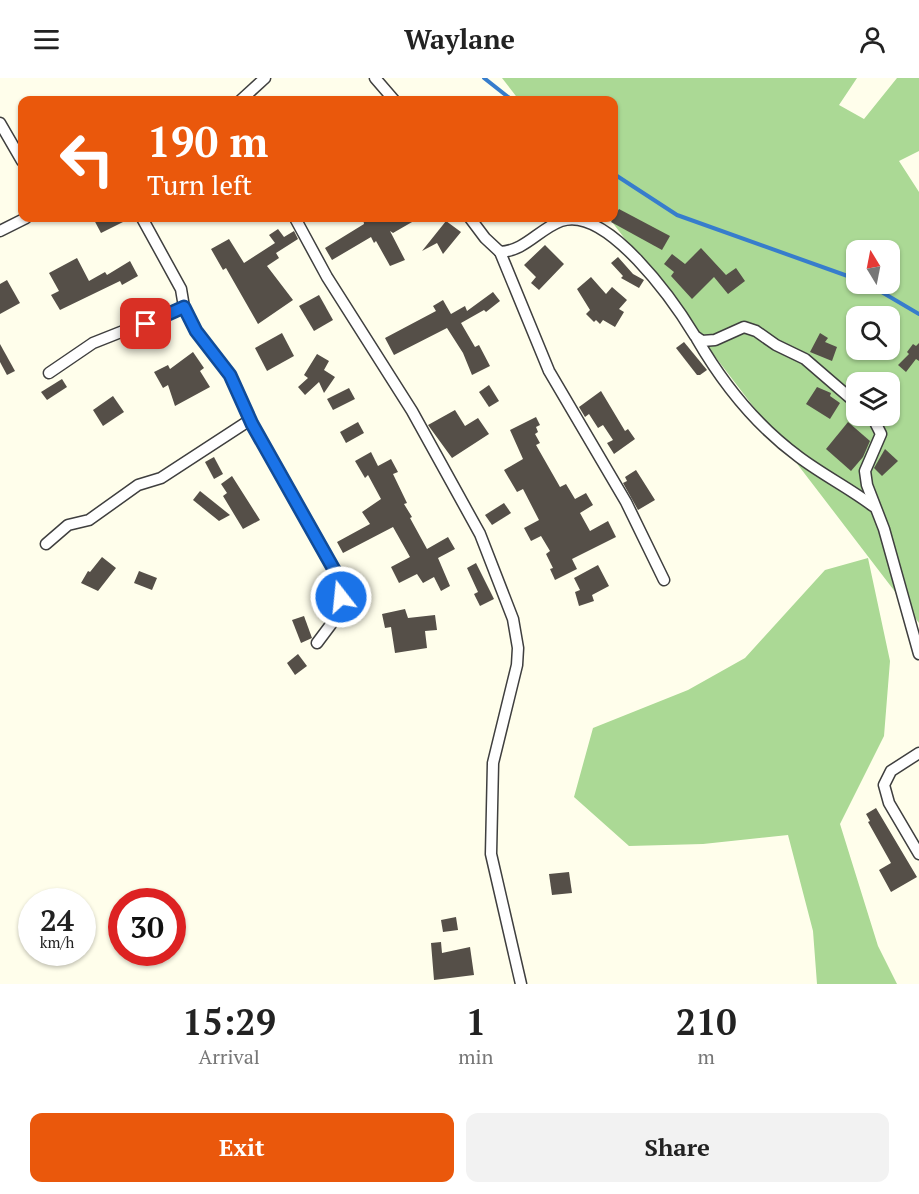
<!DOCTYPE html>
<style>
:root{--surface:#fff;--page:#f2f2f2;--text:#222;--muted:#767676;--accent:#ea580c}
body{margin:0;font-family:"PT Serif",serif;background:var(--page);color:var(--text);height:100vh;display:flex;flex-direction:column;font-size:22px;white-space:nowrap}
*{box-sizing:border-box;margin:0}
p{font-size:20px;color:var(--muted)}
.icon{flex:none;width:33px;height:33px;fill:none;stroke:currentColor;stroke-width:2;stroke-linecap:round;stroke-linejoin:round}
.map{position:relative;height:906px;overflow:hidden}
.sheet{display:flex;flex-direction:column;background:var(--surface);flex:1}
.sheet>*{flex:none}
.banner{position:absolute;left:18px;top:18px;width:600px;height:126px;border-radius:12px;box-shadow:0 2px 4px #0004;background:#ea580c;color:#fff;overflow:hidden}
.needle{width:39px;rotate:350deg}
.controls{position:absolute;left:846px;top:162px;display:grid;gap:12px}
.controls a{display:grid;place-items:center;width:54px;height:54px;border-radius:12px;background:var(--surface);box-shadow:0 2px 4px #0004;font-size:30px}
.speed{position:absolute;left:18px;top:810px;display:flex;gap:12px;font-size:30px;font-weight:700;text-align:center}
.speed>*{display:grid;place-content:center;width:78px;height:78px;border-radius:50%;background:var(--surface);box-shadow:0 2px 4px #0004;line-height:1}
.speed small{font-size:15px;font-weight:400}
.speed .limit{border:9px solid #d22;background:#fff;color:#111}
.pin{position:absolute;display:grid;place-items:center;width:51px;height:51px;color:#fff;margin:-26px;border-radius:12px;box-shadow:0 3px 9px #0006}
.me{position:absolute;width:66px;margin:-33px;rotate:344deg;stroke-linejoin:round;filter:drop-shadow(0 0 4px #0008)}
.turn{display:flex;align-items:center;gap:21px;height:126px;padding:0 30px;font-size:27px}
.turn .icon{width:78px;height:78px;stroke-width:2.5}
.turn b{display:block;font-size:42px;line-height:51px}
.eta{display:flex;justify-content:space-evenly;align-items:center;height:102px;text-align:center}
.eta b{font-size:36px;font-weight:700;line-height:42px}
.button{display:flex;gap:12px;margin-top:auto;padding:12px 30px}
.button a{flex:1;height:69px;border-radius:12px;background:var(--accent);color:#fff;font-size:24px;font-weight:700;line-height:69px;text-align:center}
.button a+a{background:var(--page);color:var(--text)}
header{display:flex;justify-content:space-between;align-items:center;height:78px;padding:0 30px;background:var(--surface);font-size:27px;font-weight:700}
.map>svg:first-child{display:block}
.forest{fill:#abd995;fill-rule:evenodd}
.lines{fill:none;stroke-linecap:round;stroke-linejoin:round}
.stream{stroke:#377dcc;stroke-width:4}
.building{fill:#554f48}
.minor-casing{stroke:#3f3f3f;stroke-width:13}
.minor{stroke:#fff;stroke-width:10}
.route-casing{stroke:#114b97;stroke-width:15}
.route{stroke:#1a73e8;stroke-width:10}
</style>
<header><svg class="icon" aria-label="menu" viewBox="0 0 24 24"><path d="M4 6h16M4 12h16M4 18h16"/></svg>Waylane<svg class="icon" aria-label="person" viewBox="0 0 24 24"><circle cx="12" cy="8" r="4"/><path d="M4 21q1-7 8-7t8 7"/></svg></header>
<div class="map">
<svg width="919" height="906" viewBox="0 0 919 906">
<rect width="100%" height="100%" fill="#fffeeb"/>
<g class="forest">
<path d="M502 0H857L839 27 864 41 897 0H919V73L899 83 919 114V545L609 140H614V22H519ZM856 172H890V206H856ZM856 238H890V272H856ZM856 304H890V338H856Z"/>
<path d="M868 480 890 583 884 658 840 746 878 868 897 906H817L813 853 788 757 703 766 629 768 574 719 593 650 688 612 745 580 825 492Z"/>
</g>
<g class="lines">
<g class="stream">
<path d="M484 0 512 22"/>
<path d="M614 96 677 137 856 201"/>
<path d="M868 206 919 236"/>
</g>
</g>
<g class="building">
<path d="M619 131 670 158 662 172 611 144Z"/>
<path d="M93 140H131L101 155Z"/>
<path d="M363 140H419L393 155 390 153 405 182 390 188 376 163 374 165 371 159 332 182 325 170 364 146Z"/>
<path d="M446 143 461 154 443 176 437 165 422 173Z"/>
<path d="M278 151 284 159 294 153 298 161 276 175 279 180 267 188 293 222 258 246 226 190 223 192 211 171 229 161 244 185 275 165 269 157Z"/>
<path d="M545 167 564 186 539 212 531 205 536 199 524 187Z"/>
<path d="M701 170 726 197 736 190 745 203 728 216 714 199 692 221 671 198 674 194 664 186 672 176 685 186Z"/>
<path d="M618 179 633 196 644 202 639 210 621 200 623 198 611 185Z"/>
<path d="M77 180 89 203 105 194 107 197 130 183 138 198 122 207 120 203 60 232 51 217 59 213 49 195Z"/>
<path d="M591 199 606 216 612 209 627 222 619 231 624 234 615 249 603 242 600 246 596 242 594 244 586 236 590 232 577 211Z"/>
<path d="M7 202 20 225 0 236V206Z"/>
<path d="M493 214 500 223 486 234 484 232 461 245 475 269 479 267 490 288 472 297 463 275 447 250 394 277 385 260 436 233 433 228 443 222 451 236 465 228 467 233Z"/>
<path d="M319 217 333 242 314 253 299 228Z"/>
<path d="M282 255 294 278 267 293 255 270Z"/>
<path d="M820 255 828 260 825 264 837 269 832 283 810 274Z"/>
<path d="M684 264 707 292 700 297H697L676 270Z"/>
<path d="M919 265V283L916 281 906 294 898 287 909 276 907 274 913 266 916 268Z"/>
<path d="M0 266 15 293 7 297 0 284Z"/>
<path d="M193 274 204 290 200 293 210 309 175 328 168 307 163 310 154 294 168 287 170 291Z"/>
<path d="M317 276 329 283 324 292 335 299 324 315 319 304 305 317 298 309 308 300 304 297Z"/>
<path d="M62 301 67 309 47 322 41 314Z"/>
<path d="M489 307 499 323 489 329 479 314Z"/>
<path d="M817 309 831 315 830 318 840 325 830 341 806 326Z"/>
<path d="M349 310 355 321 333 332 327 321Z"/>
<path d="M601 313 625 353 628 351 635 361 614 376 607 365 613 362 603 347 598 350 589 336 585 339 579 329Z"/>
<path d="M113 318 124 334 103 348 93 332Z"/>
<path d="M455 332 465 348 478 340 489 356 452 380 428 347Z"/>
<path d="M536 339 540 347 536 349 538 354 535 356 540 365 536 367 560 409 566 406 575 421 586 415 593 427 580 435 590 453 608 443 616 459 572 481 577 491 555 502 550 491 553 490 546 476 550 473 541 458 531 463 524 450 539 442 523 411 517 414 504 392 523 381 510 352Z"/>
<path d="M358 344 364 355 346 365 340 354Z"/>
<path d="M848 344 870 363 863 379 851 393 826 371Z"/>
<path d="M885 371 898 383 882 398 874 390Z"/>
<path d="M371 374 378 388 391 381 398 394 393 396 407 425 404 426 412 439 410 440 427 471 448 459 455 471 438 480 450 508 441 513 434 499 423 505 417 496 399 505 391 489 410 479 393 449 343 475 337 464 370 446 362 434 381 421 368 397 365 400 355 383Z"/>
<path d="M214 379 223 396 214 401 205 384Z"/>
<path d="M636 392 655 422 638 432 623 405 627 403 625 399Z"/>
<path d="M232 398 260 442 243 451 223 418 227 415 221 406Z"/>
<path d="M200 413 230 437 219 443 193 422Z"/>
<path d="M504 425 511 435 492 447 485 437Z"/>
<path d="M102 479 116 490 98 513 81 505 88 493 90 494Z"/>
<path d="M476 485 494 521 480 528 474 516 478 514 467 490Z"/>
<path d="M598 487 609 508 592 517 594 523 579 528 575 514 580 512 574 500Z"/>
<path d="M139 493 157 500 152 512 134 505Z"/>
<path d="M405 531 408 540 435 537 437 552 425 553 427 570 395 575 391 549 385 550 382 536Z"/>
<path d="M304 538 312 560 301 565 292 542Z"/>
<path d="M298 576 307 588 295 597 287 585Z"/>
<path d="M876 730 917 799 891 814 879 792 891 785 868 744 870 743 866 736Z"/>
<path d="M569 794 572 815 552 817 549 796Z"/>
<path d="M456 839 458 852 443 854 441 842Z"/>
<path d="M441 864 442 875 470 869 474 897 434 902 431 865Z"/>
</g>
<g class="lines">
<g class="minor-casing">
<g id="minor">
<path d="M375 0 394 22"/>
<path d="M241 22 265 0"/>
<path d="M0 45 22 83"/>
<path d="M142 140 181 211 184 229 196 253 230 297 252 346 341 504V533L317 565"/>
<path d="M295 140 327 199 412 333 480 456 513 541 518 570 517 587 493 685 491 776 521 906"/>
<path d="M470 140 485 160 500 174C525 173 539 151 561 143 607 127 675 225 695 258L702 263 715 262 744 249 756 253 776 267 805 281 856 325"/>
<path d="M0 153 26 140"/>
<path d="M500 174 549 293 626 424 664 502"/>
<path d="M697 261C723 306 757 348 799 379 823 397 849 410 873 428"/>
<path d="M49 295 93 265 184 229"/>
<path d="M872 338 881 356 865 393 867 407 884 451 919 576"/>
<path d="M46 466 68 447 89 442 138 407 161 400 250 342"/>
<path d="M919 675 891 693 884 707 889 725 919 776"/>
</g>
</g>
<use href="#minor" class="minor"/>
</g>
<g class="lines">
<g class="route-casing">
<path id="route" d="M146 246 184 229 196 253 230 297 252 346 341 504V519"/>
</g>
<use href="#route" class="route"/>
</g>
</svg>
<div class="controls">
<a><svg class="needle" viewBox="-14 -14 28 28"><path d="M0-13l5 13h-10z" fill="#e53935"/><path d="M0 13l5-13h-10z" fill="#767676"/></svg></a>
<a><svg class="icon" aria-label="search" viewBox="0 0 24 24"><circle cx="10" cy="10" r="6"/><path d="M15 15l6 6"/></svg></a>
<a><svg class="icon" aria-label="layers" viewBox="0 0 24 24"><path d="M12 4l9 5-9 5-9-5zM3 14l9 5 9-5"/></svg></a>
</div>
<div class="speed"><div>24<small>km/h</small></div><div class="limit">30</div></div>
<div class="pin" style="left:146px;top:246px;background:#d93025"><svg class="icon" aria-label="arrive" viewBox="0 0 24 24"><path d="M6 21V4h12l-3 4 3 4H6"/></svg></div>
<svg class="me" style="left:341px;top:519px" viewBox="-20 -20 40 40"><circle r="17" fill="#1a73e8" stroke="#fff" stroke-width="3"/><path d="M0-11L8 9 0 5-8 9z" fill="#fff"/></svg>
<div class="banner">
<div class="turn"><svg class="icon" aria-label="left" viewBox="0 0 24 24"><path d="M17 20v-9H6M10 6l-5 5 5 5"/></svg><div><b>190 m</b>Turn left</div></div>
</div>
</div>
<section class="sheet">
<div class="eta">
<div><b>15:29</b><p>Arrival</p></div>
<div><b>1</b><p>min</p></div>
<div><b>210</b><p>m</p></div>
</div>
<div class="button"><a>Exit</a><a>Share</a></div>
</section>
